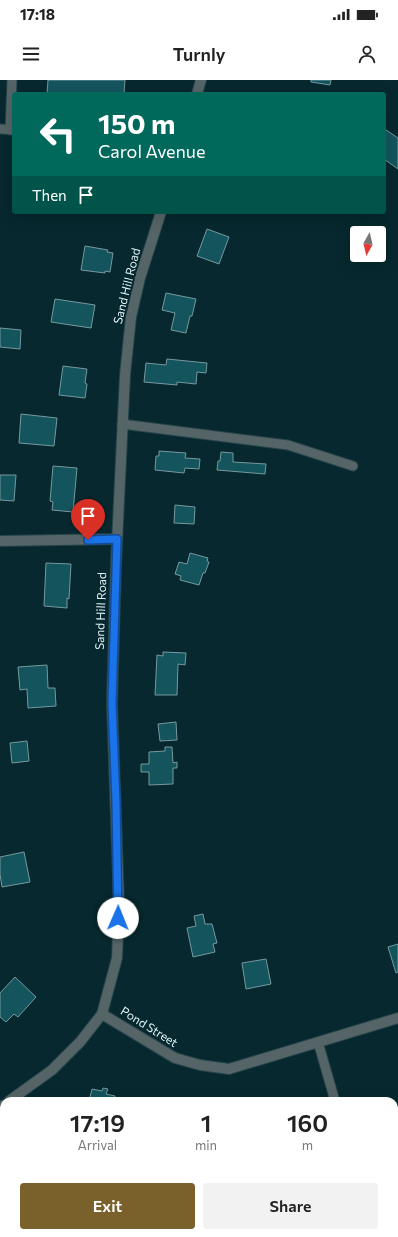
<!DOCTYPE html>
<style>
:root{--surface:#fff;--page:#f2f2f2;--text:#222;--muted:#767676;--accent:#7a602b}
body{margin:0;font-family:Commissioner,sans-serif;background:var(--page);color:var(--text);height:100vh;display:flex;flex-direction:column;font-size:15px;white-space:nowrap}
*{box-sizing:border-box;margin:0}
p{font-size:13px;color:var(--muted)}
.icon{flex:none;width:22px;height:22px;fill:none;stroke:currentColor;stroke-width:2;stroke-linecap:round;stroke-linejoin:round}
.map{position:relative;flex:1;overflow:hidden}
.drawer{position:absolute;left:0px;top:1017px;width:398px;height:140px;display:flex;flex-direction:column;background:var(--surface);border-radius:12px 12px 0 0;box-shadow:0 4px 16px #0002}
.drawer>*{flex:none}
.hud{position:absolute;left:12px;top:12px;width:374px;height:122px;border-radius:4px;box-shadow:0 4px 16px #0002;background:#00695c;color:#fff;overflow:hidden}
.needle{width:26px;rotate:188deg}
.controls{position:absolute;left:350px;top:146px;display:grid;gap:8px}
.controls a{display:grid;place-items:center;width:36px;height:36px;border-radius:4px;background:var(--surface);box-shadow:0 4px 16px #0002;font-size:20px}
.pin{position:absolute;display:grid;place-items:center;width:34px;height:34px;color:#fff;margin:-41px -17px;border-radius:50% 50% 50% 0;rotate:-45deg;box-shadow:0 0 4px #0007}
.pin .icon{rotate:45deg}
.me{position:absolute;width:44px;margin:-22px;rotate:1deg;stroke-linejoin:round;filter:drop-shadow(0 0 3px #0008)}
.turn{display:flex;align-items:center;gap:14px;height:84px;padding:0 20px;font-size:18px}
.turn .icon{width:52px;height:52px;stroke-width:2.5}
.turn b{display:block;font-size:28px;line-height:34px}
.then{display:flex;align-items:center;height:38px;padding:0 20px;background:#0003;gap:8px;font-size:15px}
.eta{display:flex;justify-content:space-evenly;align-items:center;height:68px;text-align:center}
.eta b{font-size:24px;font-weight:600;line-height:28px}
.action{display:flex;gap:8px;margin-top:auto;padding:8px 20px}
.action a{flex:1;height:46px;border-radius:4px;background:var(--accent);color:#fff;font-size:16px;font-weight:600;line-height:46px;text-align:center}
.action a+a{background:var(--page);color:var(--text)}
.status{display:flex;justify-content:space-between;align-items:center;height:28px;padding:0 20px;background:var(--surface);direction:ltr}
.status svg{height:11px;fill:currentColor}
header{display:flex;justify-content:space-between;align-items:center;height:52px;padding:0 20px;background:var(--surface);font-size:18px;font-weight:600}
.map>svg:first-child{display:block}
.building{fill:#14545d;stroke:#76999f}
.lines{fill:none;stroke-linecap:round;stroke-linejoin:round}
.service-casing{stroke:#24444a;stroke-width:11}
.minor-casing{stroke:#24444a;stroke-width:12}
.tertiary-casing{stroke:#24444a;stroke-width:12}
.service{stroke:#556466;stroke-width:9}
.minor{stroke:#556466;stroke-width:10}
.tertiary{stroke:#556466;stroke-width:10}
.route-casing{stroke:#114b97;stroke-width:10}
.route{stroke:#1a73e8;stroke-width:7}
.labels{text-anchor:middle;stroke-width:4;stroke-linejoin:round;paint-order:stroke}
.street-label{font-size:12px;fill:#dff2f5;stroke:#06282e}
</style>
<div class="status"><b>17:18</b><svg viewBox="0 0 49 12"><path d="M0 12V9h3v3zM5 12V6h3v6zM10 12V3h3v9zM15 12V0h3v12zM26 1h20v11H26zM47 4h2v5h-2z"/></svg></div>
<header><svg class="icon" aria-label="menu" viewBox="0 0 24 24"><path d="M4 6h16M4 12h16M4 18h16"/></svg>Turnly<svg class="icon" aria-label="person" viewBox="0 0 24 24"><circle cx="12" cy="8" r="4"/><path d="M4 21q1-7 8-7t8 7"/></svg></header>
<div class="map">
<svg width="398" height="1157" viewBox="0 0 398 1157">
<rect width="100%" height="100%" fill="#06282e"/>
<g class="building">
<path d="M48 0H125L124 14H47Z"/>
<path d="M311 0H331L330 5 311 2Z"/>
<path d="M386 50 398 58V89L384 79V53Z"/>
<path d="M207 149 229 157 219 184 197 176Z"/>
<path d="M85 166 108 170 107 172 113 173 110 192 105 191V193L81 190Z"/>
<path d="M166 213 196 219 192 236H190L186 253 171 250 175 233 162 230Z"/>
<path d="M55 219 95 225 91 248 51 242Z"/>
<path d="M0 248 21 250 20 269 0 267Z"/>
<path d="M167 279 207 283 206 293 197 292 196 304 177 302V305L144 302 146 283 166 285Z"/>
<path d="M63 286 87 289 85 303 87 304 85 318 59 315Z"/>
<path d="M21 334 57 338 54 366 19 363Z"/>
<path d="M159 371 186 373 185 378 200 379 199 389 185 388 184 393 155 390 156 376H159Z"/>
<path d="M221 372 233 373V382L266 384 265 394 217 390 218 381H220Z"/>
<path d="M53 386 77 388 73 432 52 430 53 422 50 421Z"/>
<path d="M0 395H16L14 421 0 420Z"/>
<path d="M175 425 195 427 194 444 174 443Z"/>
<path d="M190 473 208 478 207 481 209 482 205 493H203L199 505 180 500 181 496 175 494 179 482 187 484Z"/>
<path d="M46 483 71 484 69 519 67 518V528L44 526Z"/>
<path d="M163 572 186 573 185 585 178 584 177 615H155L157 575 163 576Z"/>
<path d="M47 585 48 608H55L56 626 28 628 27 609 20 610 18 587Z"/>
<path d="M176 642 177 660 160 661 158 644Z"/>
<path d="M27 661 29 681 12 683 10 663Z"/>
<path d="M165 667H172L173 683 177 682V688H173V704L149 705V692H141V684H149V672L165 671Z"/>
<path d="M24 772 30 802 2 807 0 794V777Z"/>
<path d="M203 834 205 844H212L217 863 213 864 215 872 193 877 187 848 196 846 194 836Z"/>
<path d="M398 864V892L396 893 388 867Z"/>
<path d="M266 879 271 904 246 909 242 883Z"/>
<path d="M15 897 36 917 18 937 14 934 6 942 0 937V913Z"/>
<path d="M103 1008 108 1009 106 1014 115 1016 114 1021H89L92 1009 102 1011Z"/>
</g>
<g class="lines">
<g class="service-casing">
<g id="service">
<path d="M0 49 14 50"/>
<path d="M10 50 12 0"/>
<path d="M122 344 288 365 353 386"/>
<path d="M318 962 335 1021"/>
<path d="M382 1153 383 1157"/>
</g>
</g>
<g class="minor-casing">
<g id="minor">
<path d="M0 461 117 459"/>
<path d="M28 1157 31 1153"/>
</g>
</g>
<g class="tertiary-casing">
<g id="tertiary">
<path d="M197 14 201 0"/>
<path d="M102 934 175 978 200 985 229 989 398 938"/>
<path d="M9 1021 52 990 80 962 102 934 117 878 119 825 112 623 116 484 125 295 131 237 140 198 161 132"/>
<path d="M0 1027 4 1025"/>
</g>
</g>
<use href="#service" class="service"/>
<use href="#minor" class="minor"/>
<use href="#tertiary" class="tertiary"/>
</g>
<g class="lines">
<g class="route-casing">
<path id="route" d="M88 460 117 459 112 623 116 722 118 838"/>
</g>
<use href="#route" class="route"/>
</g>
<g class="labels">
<g class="street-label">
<text transform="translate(127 206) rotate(-76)" y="4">Sand Hill Road</text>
<text transform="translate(101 531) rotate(-88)" y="4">Sand Hill Road</text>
<text transform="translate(149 947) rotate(32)" y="4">Pond Street</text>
</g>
</g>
</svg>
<div class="controls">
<a><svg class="needle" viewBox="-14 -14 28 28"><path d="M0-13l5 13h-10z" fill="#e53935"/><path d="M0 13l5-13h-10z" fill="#767676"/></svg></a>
</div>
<div class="pin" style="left:88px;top:460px;background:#d93025"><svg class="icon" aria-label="arrive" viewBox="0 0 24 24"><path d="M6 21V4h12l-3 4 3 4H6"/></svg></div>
<svg class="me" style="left:118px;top:838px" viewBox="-20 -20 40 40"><circle r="19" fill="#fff"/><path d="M0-13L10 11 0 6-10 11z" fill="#1a73e8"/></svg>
<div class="hud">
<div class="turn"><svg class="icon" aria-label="left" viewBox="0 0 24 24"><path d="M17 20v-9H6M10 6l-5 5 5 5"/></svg><div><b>150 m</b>Carol Avenue</div></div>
<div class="then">Then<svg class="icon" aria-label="arrive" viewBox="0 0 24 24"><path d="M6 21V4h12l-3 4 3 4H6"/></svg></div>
</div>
<section class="drawer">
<div class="eta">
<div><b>17:19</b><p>Arrival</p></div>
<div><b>1</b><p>min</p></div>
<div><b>160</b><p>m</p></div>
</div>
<div class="action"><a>Exit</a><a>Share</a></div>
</section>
</div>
